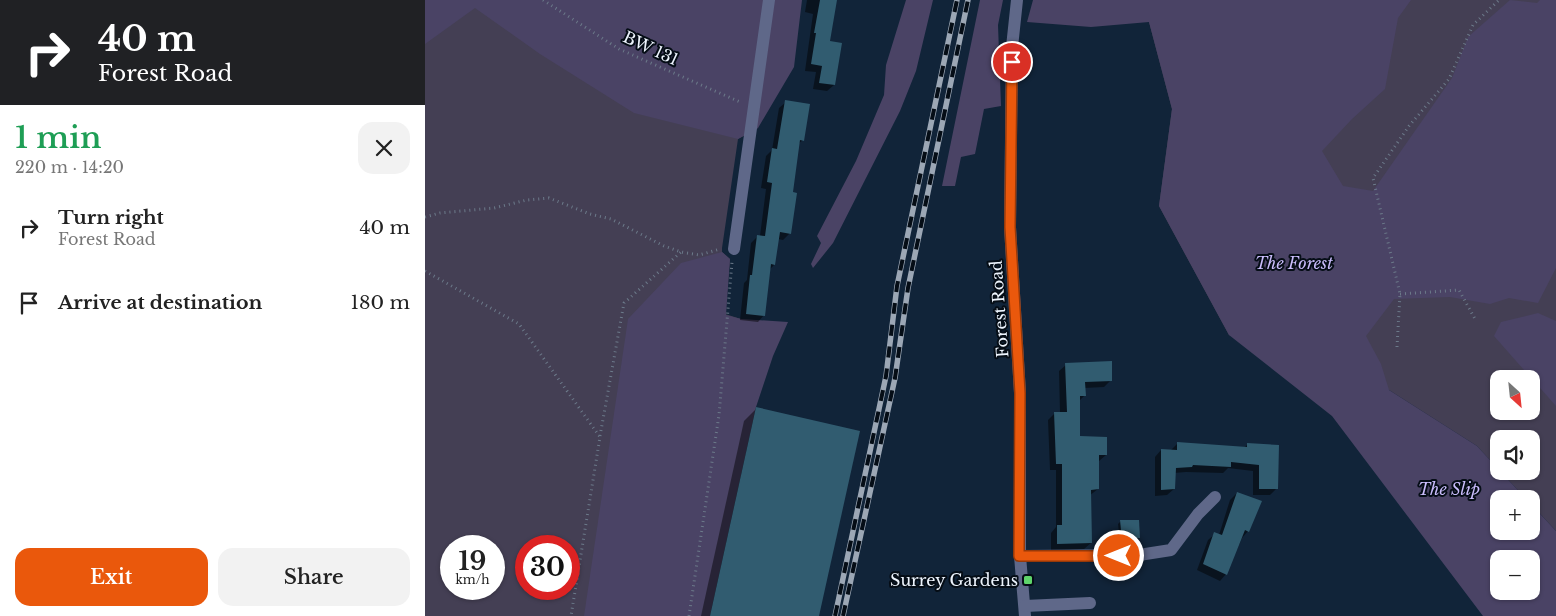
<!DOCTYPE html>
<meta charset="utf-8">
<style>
:root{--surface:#fff;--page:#f2f2f2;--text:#222;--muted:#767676;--accent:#ea580c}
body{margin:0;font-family:"Libre Baskerville",serif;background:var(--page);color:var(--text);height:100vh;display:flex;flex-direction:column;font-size:19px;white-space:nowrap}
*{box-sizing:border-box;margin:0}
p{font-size:16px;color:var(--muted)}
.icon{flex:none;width:28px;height:28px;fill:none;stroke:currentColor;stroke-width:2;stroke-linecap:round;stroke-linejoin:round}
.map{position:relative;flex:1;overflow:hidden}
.panel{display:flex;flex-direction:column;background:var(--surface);width:425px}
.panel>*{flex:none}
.top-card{background:#202124;color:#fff;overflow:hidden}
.needle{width:32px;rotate:153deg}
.buttons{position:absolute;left:1065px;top:370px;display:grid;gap:10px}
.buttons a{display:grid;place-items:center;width:50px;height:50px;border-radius:10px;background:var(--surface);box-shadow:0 1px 4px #0004;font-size:25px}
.speed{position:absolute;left:15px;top:535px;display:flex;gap:10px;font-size:25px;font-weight:700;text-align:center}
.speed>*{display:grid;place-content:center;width:65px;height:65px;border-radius:50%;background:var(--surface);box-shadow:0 1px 4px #0004;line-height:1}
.speed small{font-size:12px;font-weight:400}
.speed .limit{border:8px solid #d22;background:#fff;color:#111}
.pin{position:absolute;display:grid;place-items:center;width:42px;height:42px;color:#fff;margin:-21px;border:2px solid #fff;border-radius:50%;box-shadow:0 1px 5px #0007}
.me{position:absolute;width:55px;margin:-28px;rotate:270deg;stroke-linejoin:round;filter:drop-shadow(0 0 4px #0008)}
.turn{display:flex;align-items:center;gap:18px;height:105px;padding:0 15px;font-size:22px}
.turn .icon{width:65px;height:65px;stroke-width:2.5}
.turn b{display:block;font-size:35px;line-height:42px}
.round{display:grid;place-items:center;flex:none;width:52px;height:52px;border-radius:15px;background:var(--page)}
.overview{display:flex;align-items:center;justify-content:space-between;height:85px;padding:0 15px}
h1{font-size:30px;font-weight:600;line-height:38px;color:#1e9e55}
.cta{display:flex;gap:10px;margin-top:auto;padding:10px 15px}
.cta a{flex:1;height:58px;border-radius:15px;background:var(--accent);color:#fff;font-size:20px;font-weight:600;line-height:58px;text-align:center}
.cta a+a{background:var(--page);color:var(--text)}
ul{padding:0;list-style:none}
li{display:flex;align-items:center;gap:15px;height:75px;padding:0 15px}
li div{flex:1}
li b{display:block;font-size:19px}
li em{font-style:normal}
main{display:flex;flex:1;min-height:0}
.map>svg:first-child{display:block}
.green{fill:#443f54;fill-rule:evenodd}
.forest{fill:#4a4365;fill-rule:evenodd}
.shadow{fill:#0007}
.building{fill:#315c70}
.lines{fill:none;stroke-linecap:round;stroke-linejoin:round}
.path{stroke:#6c7a8a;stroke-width:3;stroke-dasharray:1 4;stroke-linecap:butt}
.minor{stroke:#5f6889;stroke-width:12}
.rail-casing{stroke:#9ca7b5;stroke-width:5.5}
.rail{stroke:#050d16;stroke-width:4;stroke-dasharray:11;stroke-linecap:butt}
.route-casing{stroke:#983908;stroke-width:12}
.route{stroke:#ea580c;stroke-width:9}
.poi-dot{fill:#5fd56b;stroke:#050d16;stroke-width:2}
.labels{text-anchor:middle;stroke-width:4;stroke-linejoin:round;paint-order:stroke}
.street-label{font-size:16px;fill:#edf4fd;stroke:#050d16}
.park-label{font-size:16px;font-style:italic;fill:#cabdfc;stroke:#050d16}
.poi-label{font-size:16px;fill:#edf4fd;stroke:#050d16;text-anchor:end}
</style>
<main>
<section class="panel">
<div class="top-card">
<div class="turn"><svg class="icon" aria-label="right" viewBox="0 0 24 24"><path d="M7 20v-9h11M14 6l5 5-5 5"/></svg><div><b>40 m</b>Forest Road</div></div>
</div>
<div class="overview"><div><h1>1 min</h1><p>220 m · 14:20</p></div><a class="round"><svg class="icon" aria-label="close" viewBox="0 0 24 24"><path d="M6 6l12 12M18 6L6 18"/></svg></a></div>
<ul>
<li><svg class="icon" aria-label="right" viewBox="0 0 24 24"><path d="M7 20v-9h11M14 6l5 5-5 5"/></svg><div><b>Turn right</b><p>Forest Road</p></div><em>40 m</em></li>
<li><svg class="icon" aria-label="arrive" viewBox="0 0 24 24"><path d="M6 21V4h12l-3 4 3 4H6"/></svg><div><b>Arrive at destination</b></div><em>180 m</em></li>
</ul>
<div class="cta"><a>Exit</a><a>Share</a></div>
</section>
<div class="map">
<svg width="1131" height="616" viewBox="0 0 1131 616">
<rect width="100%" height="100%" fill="#112439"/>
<g class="green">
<path d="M0 0H351L333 128 313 139 297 248V252L305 259 300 314 316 319 285 616H0ZM26 546H69V589H26ZM101 546H144V589H101Z"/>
<path d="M714 0H1131V531L1106 504V499H1101L1075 471H1106V439H1074V470L1052 446 964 390 804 335 734 206 747 109 724 22ZM1074 379H1106V411H1074Z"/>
</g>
<g class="forest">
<path d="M0 0H377L369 67 333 128 313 139 209 113 115 54 50 8 0 44Z"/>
<path d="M481 0H508L491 71 475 111 408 243 388 268 386 264 396 243 392 236 431 161 459 95 461 65Z"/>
<path d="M555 0H578L573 25 576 106 559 109 550 154 536 157 530 186H517Z"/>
<path d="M608 0H986L973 18 960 89 927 119 897 151 918 186 948 191 1027 78 1043 37 1085 0 1112 3 1115 0H1131V268L1113 303 1084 298 1065 304 1025 297 969 299 941 336 956 364 964 390 1052 446 1101 499H1074V531H1106V504L1131 531V616H1058L907 416 804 335 734 206 747 109 724 22 666 27 602 22ZM1074 559H1106V591H1074Z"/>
<path d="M297 252 305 259 301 315 316 319 363 322 348 356 331 407 285 616H159L203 319 256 263Z"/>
<path d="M1113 313 1131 321V406L1069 336 1076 322Z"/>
</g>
<g class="shadow">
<path d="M382 0H411L403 42 409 85 402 91 388 89 391 72 380 71 388 14 380 12Z"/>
<path d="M361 102 378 140 373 144 366 193 365 233 358 240 353 239 349 265 344 270 339 315 333 322 315 320 319 283 322 280 326 243 333 236H335L341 189 336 188 341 156 347 150 354 108Z"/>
<path d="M641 365 686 380 679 387 659 388 660 395 654 401 653 437 681 455 674 461 673 489 664 496 666 543 659 549 626 551V533L631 527V470H625L623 420 630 413H635L634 371Z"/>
<path d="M332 408 393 616H276L319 421Z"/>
<path d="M752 444 819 448 823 444 851 489 845 495H828V471L803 468 798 473 761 472 749 473V489L742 495 730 496V457L736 450 745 451Z"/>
<path d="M812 493 823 531 817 538 801 574 795 581 772 570 783 540 790 534 794 535 805 500Z"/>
<path d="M696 521 714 538 711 541 695 542 693 524Z"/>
</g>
<g class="building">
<path d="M395 0H412L405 41 417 43 410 85 394 83 397 66 386 64 391 33H389Z"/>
<path d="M360 100 385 104 379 141 375 140 368 192 372 193 366 234 355 232 350 265 346 264 340 316 321 314 325 275H327L332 235 340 236 347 183 342 182 347 148 352 149Z"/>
<path d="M687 361V381L660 382 661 396H655V436L682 437V455H674V489L666 490 667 543 632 544V525H637V464H631L629 412H642L640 363Z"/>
<path d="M331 407 435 431 394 616H285Z"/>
<path d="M752 442 822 447V443L854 445 853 489H834V465L806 462V467L768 465 767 467 751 468 750 489 736 490V449L752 450Z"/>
<path d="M812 492 837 501 824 532 820 530 802 575 778 564 789 532 797 535Z"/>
<path d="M695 520H714L715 538 697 540Z"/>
</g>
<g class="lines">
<g class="path">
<path d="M118 0 194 49 315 102"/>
<path d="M0 217 15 213 69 208 102 200 124 198 165 214 186 219 239 246 256 252 274 255 295 249"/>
<path d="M0 271 94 324 175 437 146 616"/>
<path d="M975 294 1034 290 1050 319"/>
<path d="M972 347 975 294 948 178 984 126 1024 79 1048 25 1074 0"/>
<path d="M175 436 199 303 256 252"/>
<path d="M264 616 294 415 307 262"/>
</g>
<g class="minor">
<path d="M592 0 587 47 585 227 595 393V556L600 616"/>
<path d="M309 249 344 0"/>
<path d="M595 556 714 555 746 550 773 514 790 497"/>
<path d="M600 606 665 603"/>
</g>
<g class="rail-casing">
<g id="rail">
<path d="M410 616 461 376 472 286 532 0"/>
<path d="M418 616 470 378 483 288 543 0"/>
</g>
</g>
<use href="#rail" class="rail"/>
</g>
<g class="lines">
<g class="route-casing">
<path id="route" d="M587 62 585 227 595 393 594 556H694"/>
</g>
<use href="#route" class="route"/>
</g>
<rect class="poi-dot" x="598" y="575" width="10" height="10" rx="2.5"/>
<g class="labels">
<g class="street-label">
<text transform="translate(226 48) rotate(25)" y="6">BW 131</text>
<text transform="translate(574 309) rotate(-94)" y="6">Forest Road</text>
</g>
<g class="park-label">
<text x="869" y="269">The Forest</text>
<text x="1024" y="495">The Slip</text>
</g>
<g class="poi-label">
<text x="593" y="586">Surrey Gardens</text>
</g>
</g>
</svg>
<div class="buttons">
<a><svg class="needle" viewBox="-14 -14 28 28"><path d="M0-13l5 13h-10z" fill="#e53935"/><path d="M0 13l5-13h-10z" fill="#767676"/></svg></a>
<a><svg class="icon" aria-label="sound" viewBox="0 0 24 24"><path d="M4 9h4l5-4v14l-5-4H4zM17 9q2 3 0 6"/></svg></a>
<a>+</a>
<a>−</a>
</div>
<div class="speed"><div>19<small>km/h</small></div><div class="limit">30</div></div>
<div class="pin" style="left:587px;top:62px;background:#d93025"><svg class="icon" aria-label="arrive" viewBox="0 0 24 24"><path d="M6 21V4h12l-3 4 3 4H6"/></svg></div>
<svg class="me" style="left:694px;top:556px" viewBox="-20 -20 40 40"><circle r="17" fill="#ea580c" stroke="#fff" stroke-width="3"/><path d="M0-11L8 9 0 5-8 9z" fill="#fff"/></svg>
</div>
</main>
